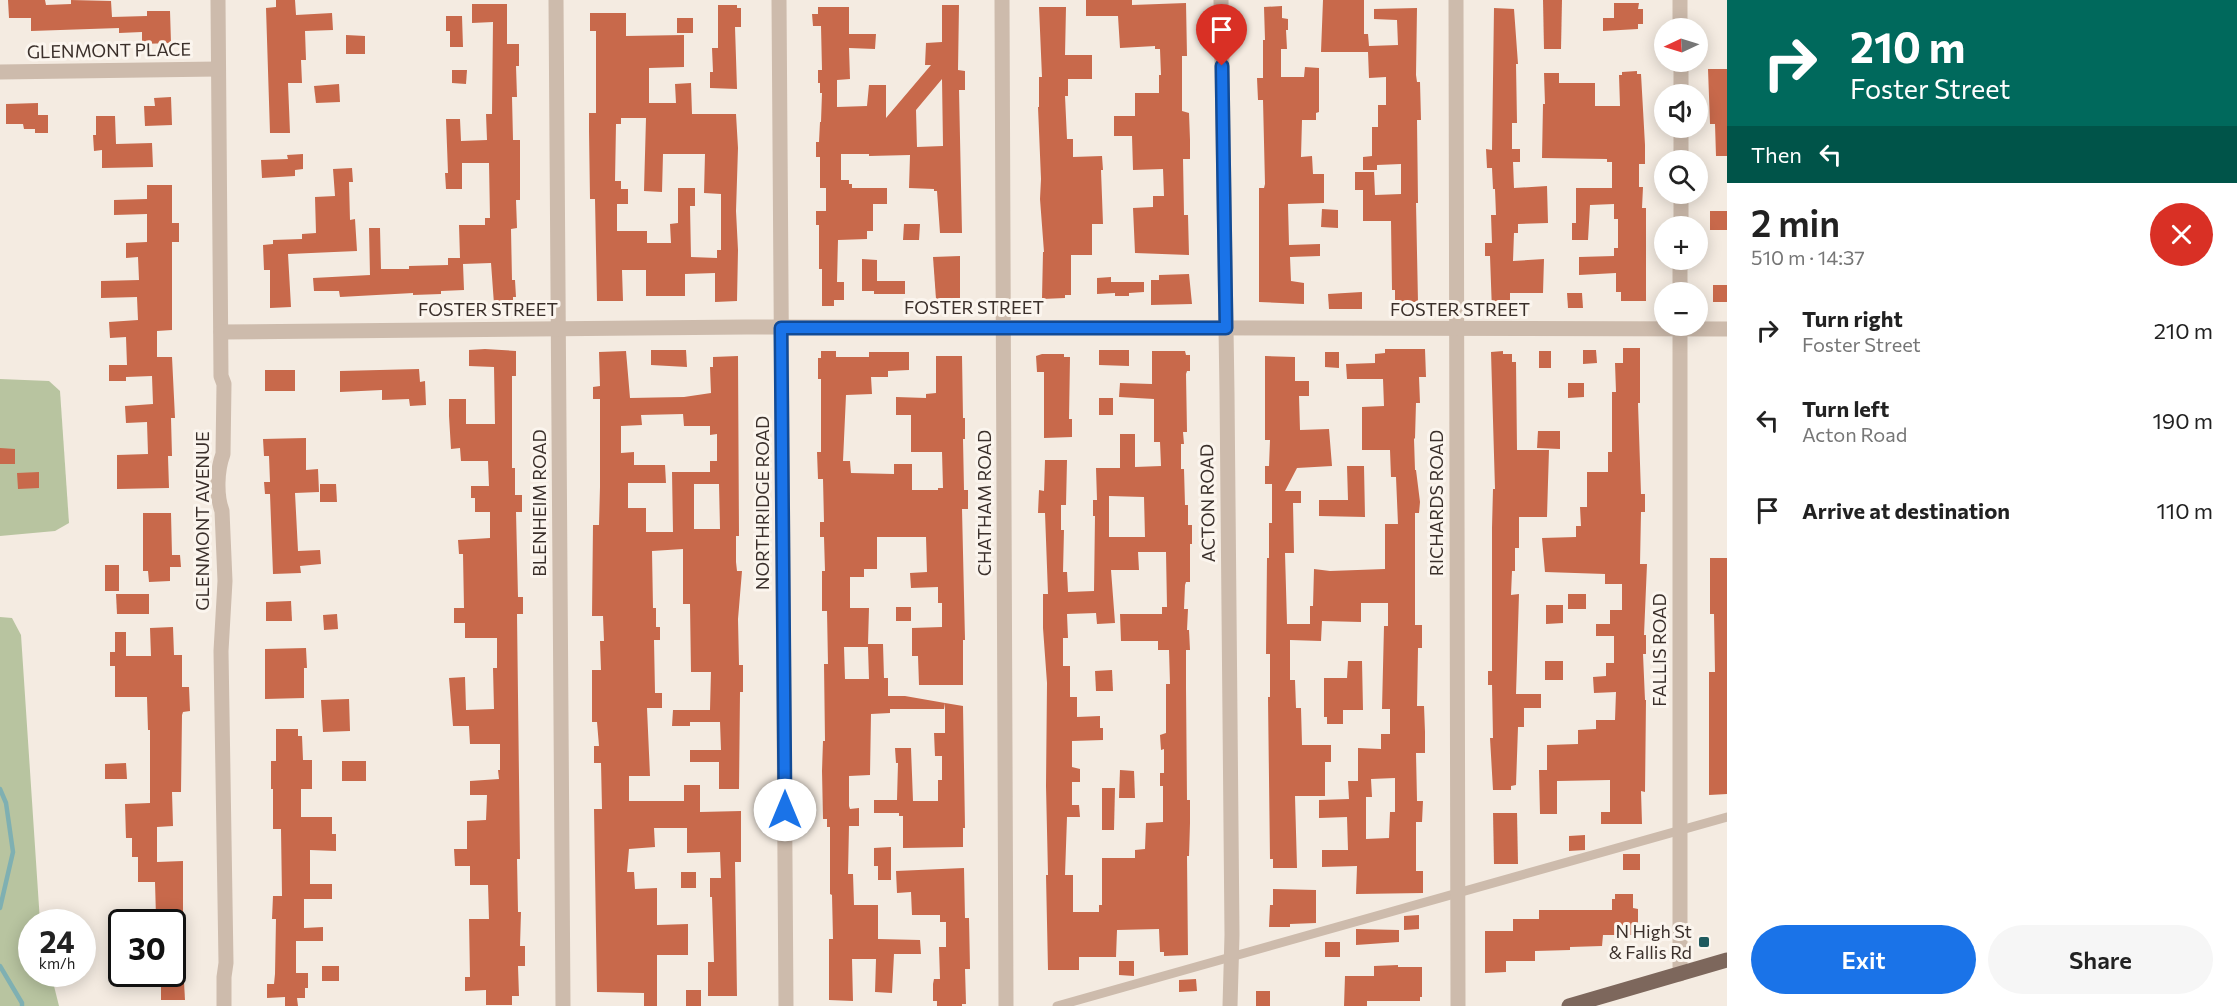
<!DOCTYPE html>
<meta charset="utf-8">
<style>
:root{--surface:#fff;--page:#f6f6f6;--text:#222;--muted:#767676;--accent:#1a73e8}
body{margin:0;font-family:Commissioner,sans-serif;background:var(--page);color:var(--text);height:100vh;display:flex;flex-direction:column;font-size:22px;white-space:nowrap}
*{box-sizing:border-box;margin:0}
p{font-size:20px;color:var(--muted)}
.icon{flex:none;width:33px;height:33px;fill:none;stroke:currentColor;stroke-width:2;stroke-linecap:round;stroke-linejoin:round}
.map{position:relative;flex:1;overflow:hidden}
.sheet{display:flex;flex-direction:column;background:var(--surface);width:510px}
.sheet>*{flex:none}
.banner{background:#00695c;color:#fff;overflow:hidden}
.needle{width:39px;rotate:266deg}
.tools{position:absolute;left:1654px;top:18px;display:grid;gap:12px}
.tools a{display:grid;place-items:center;width:54px;height:54px;border-radius:50%;background:var(--surface);box-shadow:0 3px 15px #0003;font-size:30px}
.speed{position:absolute;left:18px;top:909px;display:flex;gap:12px;font-size:30px;font-weight:700;text-align:center}
.speed>*{display:grid;place-content:center;width:78px;height:78px;border-radius:50%;background:var(--surface);box-shadow:0 3px 15px #0003;line-height:1}
.speed small{font-size:15px;font-weight:400}
.speed .limit{border:3px solid #111;border-radius:9px;background:#fff;color:#111}
.pin{position:absolute;display:grid;place-items:center;width:51px;height:51px;color:#fff;margin:-62px -26px;border-radius:50% 50% 50% 0;rotate:-45deg;box-shadow:0 0 6px #0007}
.pin .icon{rotate:45deg}
.me{position:absolute;width:66px;margin:-33px;rotate:0deg;stroke-linejoin:round;filter:drop-shadow(0 0 4px #0008)}
.turn{display:flex;align-items:center;gap:21px;height:126px;padding:0 24px;font-size:27px}
.turn .icon{width:78px;height:78px;stroke-width:2.5}
.turn b{display:block;font-size:42px;line-height:51px}
.then{display:flex;align-items:center;height:57px;padding:0 24px;background:#0003;gap:12px;font-size:22px}
.round{display:grid;place-items:center;flex:none;width:63px;height:63px;border-radius:32px;background:var(--page)}
.headline{display:flex;align-items:center;justify-content:space-between;height:102px;padding:0 24px}
h1{font-size:36px;font-weight:600;line-height:45px}
.cta{display:flex;gap:12px;margin-top:auto;padding:12px 24px}
.cta a{flex:1;height:69px;border-radius:36px;background:var(--accent);color:#fff;font-size:24px;font-weight:600;line-height:69px;text-align:center}
.cta a+a{background:var(--page);color:var(--text)}
ul{padding:0;list-style:none}
li{display:flex;align-items:center;gap:18px;height:90px;padding:0 24px}
li div{flex:1}
li b{display:block;font-size:22px}
li em{font-style:normal}
main{display:flex;flex:1;min-height:0}
.map>svg:first-child{display:block}
.green{fill:#b8c4a0}
.lines{fill:none;stroke-linecap:round;stroke-linejoin:round}
.stream{stroke:#7fb0b2;stroke-width:4.5}
.building{fill:#c8694b;fill-rule:evenodd}
.service{stroke:#cdbbac;stroke-width:9}
.minor{stroke:#cdbbac;stroke-width:15}
.primary{stroke:#7d675c;stroke-width:15}
.route-casing{stroke:#114b97;stroke-width:15}
.route{stroke:#1a73e8;stroke-width:10}
.poi-dot{fill:#1f5a5e;stroke:#fbf5ee;stroke-width:2}
.labels{text-anchor:middle;stroke-width:6;stroke-linejoin:round;paint-order:stroke}
.street-label{font-size:18px;fill:#3b302b;stroke:#fbf5ee}
.poi-label{font-size:18px;fill:#3b302b;stroke:#fbf5ee;text-anchor:end}
</style>
<main>
<div class="map">
<svg width="1727" height="1006" viewBox="0 0 1727 1006">
<rect width="100%" height="100%" fill="#f4ebe1"/>
<g class="green">
<path d="M0 379 49 381 60 391 69 523 55 531 0 536Z"/>
<path d="M0 617 12 618 21 635 40 922H32V974H51L59 1006H0Z"/>
</g>
<g class="lines">
<g class="stream">
<path d="M0 789 6 803 13 852 0 908"/>
<path d="M0 966 22 1003V1006"/>
</g>
</g>
<g class="building">
<path d="M8 0H45L46 5 71 4V0L111 1 112 17 147 16V11H170L171 43 142 44V32L119 33V28L31 31V18H9Z"/>
<path d="M276 0H295L296 15 332 13 333 30 305 31 306 60H301L302 83H288L290 133H270L266 8 276 7Z"/>
<path d="M1086 0H1132V5L1186 3 1187 56H1182V111L1189 113 1190 140V159H1183L1184 215H1188L1189 255 1135 253 1133 208 1153 207V196H1164L1163 169 1133 170 1132 136H1114V116H1135V93H1159V75H1161L1160 49H1155V46L1120 48 1118 16H1086Z"/>
<path d="M1323 0H1364V34H1368L1369 46 1398 45 1397 20 1374 19V9L1417 8 1416 75 1417 82H1420L1421 120H1417L1418 203H1416L1418 302H1395V290H1392L1391 221H1363V190H1355V172H1374L1375 195 1401 194V164L1377 165V170H1363V157L1372 156V127H1378V105H1386V77L1369 78 1368 52H1321Z"/>
<path d="M1543 0H1562L1561 49H1544Z"/>
<path d="M1614 3H1639L1638 9H1643V24H1638V29L1603 31V18H1614Z"/>
<path d="M472 4H507V44H519V66H516L517 97H512L513 140H520V200H516L517 228 511 229 512 280H515L516 297H513V303L494 304 491 263 463 264 464 290 441 291V294L413 295V293L340 297 339 291H314L313 278 370 275 369 228H380L381 269H409V266L448 265V258H460L459 225H485V218H490L489 163H462V189H446L445 173H448L446 119H460L461 141 487 140 486 114H492L493 22 472 23Z"/>
<path d="M718 5H737V8H741V27H735L737 89 710 88V72H713L712 48H718Z"/>
<path d="M942 5H959L958 70 965 71V90H959L962 233H940L937 191H934V189L909 188 910 155 869 156V154H841V180H849V184H852V188H887V204H873V231H867V239L838 240 837 282H844V300H834V306H822V269H819V225H816V211H826V188H820V157H816V142H819L820 122H821L822 93H820V83H818V70H822L821 26H813L812 14H818V7H849V34H876L875 49 849 48 850 79 837 80V107L867 106 869 85H886V118L931 65H925L926 43 942 42ZM942 79 943 146 917 147 916 110Z"/>
<path d="M1282 6V18L1288 19V30H1286L1287 49H1281V77H1304L1305 67 1319 68V112L1316 113V120H1302L1301 157 1312 156 1313 174H1324V203L1288 204 1289 245 1320 244V256L1290 257 1291 281 1304 283V304L1259 302V188H1264L1265 184 1263 100H1258L1257 78H1263V40H1265L1264 7Z"/>
<path d="M1039 7H1066L1065 55H1092V79H1068V96H1065L1067 139H1073V157L1102 156 1103 170H1101L1103 224H1092V255H1071V295H1065V298L1042 299 1043 252H1044L1040 199 1041 179 1038 107H1039V77H1042Z"/>
<path d="M1494 8 1514 9 1518 64H1516L1517 123H1512V149H1520V162H1513L1514 188 1547 186 1548 223 1518 224V233H1514L1513 261 1544 259 1543 293H1510V310L1492 311 1490 256H1485V243H1492L1491 215H1496L1495 189H1493L1492 168H1487L1486 149 1492 150Z"/>
<path d="M590 13H626V36L684 35V67L649 68V103H676L675 84 691 83 692 114H736L738 148 736 211 738 250 737 301 715 302V273L685 274V296H646V270H622L623 301H597L595 199H590L589 131V113H596V31H590ZM621 118H646L644 191 662 192 663 154H705L704 193 721 194V250H717V258L691 257 690 206H695V188H678V223L670 224 671 243H647V231H617V204H628V189H621V181H615L616 124H621Z"/>
<path d="M446 16H462L463 47H450V31H446Z"/>
<rect x="677" y="18" width="16" height="15"/>
<path d="M346 35 365 36V54H346Z"/>
<path d="M1708 69H1727V156H1716L1715 124H1710Z"/>
<path d="M452 70H467L466 84 452 83Z"/>
<path d="M1637 71V74H1641L1645 145V164H1639V187H1643L1642 208H1646V301H1621V292H1616V273L1579 275V257L1614 256V248H1618V219H1614V204L1590 205 1588 240H1572V223H1576V188H1612V162H1607V159L1542 158 1543 104H1545L1544 73H1559V83H1595V106H1620L1619 75H1622V72Z"/>
<path d="M339 84 340 102 316 103 314 86Z"/>
<path d="M171 97 172 125 145 126 144 106H155L154 98Z"/>
<path d="M38 103V115H48V133H35V129H24L23 124H6V104Z"/>
<path d="M96 116H115L116 144 152 143 153 167 102 168V150L94 151 93 135H96Z"/>
<path d="M303 154V169L295 170V176L262 178 261 160 288 159 287 155Z"/>
<path d="M352 168 353 182H349L350 220 355 219 357 251 288 254 291 307 270 308V270H264L263 245 273 244V240L302 239V234L316 233 315 197 335 196 333 169Z"/>
<path d="M147 185H172V223H179V242H172V330L157 331V357H172L175 418H171L172 456H168L169 488 117 489V455L148 454 147 422 126 423 125 406 153 404 152 376 126 377V381H109V365H127L126 337 110 338 109 322 138 320 137 297 101 298V281L139 280 138 257 126 258V243L147 242V214L114 215V200L147 199Z"/>
<path d="M1322 209 1338 210V228L1321 227Z"/>
<rect x="1710" y="211" width="17" height="19"/>
<path d="M904 224H920L919 240H903Z"/>
<path d="M960 256V299H936L933 257Z"/>
<path d="M862 259 877 260V281H905V294H874V291H862Z"/>
<path d="M1189 274 1192 304 1151 305V280H1159V275Z"/>
<path d="M1111 277V282H1144V292L1129 293V296H1115V293L1097 294V278Z"/>
<rect x="1713" y="285" width="14" height="17"/>
<path d="M1362 292V309H1329L1328 294Z"/>
<path d="M1567 293H1582L1583 308H1568Z"/>
<path d="M1623 348H1640V403H1638L1641 494H1645V512H1641L1640 564H1647L1644 635H1646V654H1643L1645 700H1646L1645 792 1641 791 1642 824H1601V812H1610V780L1557 781V814H1540L1539 770H1547V745L1578 744V730L1596 729V720H1615L1616 692 1594 693 1593 677 1606 676V663H1614V636H1596V624H1610V610H1622V584H1605V574L1545 572 1542 538 1576 537V526H1581L1580 507H1587V472H1608V452H1612V392H1616L1615 363H1623Z"/>
<path d="M485 349 516 351V376H512V468H515V495H522V512H516L518 597H523V614H517L520 859H517L518 912H521L520 946H525V966H518L519 996H512V1005H486V990L465 991V977H470L469 919H489L488 885H470V866H455L454 849H467V821L486 820 487 795H470V781L499 779 498 770H500V744H470L469 726H453L449 678 465 677 466 710 494 709 493 668H497V638H465V623H454V608H464L463 554H459L458 540 490 538V512H475V498H471V486H489L488 461H461L460 448 451 449 449 416V399H466V424H495L494 367 469 366V350Z"/>
<path d="M1385 349H1425L1426 377H1419L1420 403H1416L1415 438 1414 439 1415 470H1416L1420 502 1419 513H1415V625H1422V648H1418L1417 706H1424L1425 732V753H1416L1417 801H1423L1422 822H1416V871H1423V893L1356 894 1357 866 1322 867V850H1348L1347 817 1319 818V800L1349 799 1348 781H1358V748L1381 749V734H1390V709H1382L1384 626H1388V603H1361V622L1322 621 1321 641 1290 640V680H1295L1296 708H1301L1302 745H1331V762H1325V796H1295L1297 868H1273V859H1270L1268 697H1270V654H1266L1267 558H1269V523H1272V484H1265V466H1269L1270 440H1265V356L1295 357V381H1309V396H1299L1300 430 1329 429 1332 466 1297 468 1285 491H1301V503H1293L1294 553H1285L1287 624H1310V606H1313L1314 569 1330 571 1385 569V524H1398L1396 477H1391L1390 450H1362V407L1384 406 1383 379H1347L1346 364 1375 363V354L1385 353ZM1395 778V812H1390L1389 838 1366 839V797H1372L1371 779Z"/>
<path d="M651 350H686L687 367 651 365Z"/>
<path d="M1099 350H1129V366L1099 365Z"/>
<path d="M1583 350H1596L1597 363 1583 364Z"/>
<path d="M626 351 630 398 684 397 711 393 710 367H713V357L738 356 739 536H736V562L737 571H742L738 619 739 665H743V692H740L739 789H719V762H690V750H721L720 722H690V726H672L673 710H710L711 672H691L690 604H683V549L652 551 653 608H656V627H660V640H654L655 693H662V708H647L650 776H629V801H684V785H700V812L741 811V862H735L737 996H708V962H714L712 897H710V878H721L720 852 687 853V828H654L655 847 629 849 627 872H634L635 889 657 888V925L688 924V955H657V1006H644V993L597 992 594 809H602L601 763H594V746H599L597 722H592V670H601L600 641H604L603 616H592L593 525H599L600 487V399H593V387L600 386 599 352ZM683 414 684 426H710V435L717 434V461H710V472H672L673 532H646V508H628V483H666L665 465H634V452L621 453V426L642 425 641 415ZM694 484H719L720 529H694Z"/>
<path d="M821 351H836V357H869V352H909V370L888 371V377H871L872 394 846 395 843 461H850L851 473 894 474V464H912V490H938V488H943L942 452H911V415H896V397L926 398V394L936 393V356H962L963 418H965V439H963L964 490H968V509H962L965 640H963V685H919L918 656H912V628L942 627V603H938V587L911 588 910 573 927 572 926 537H877V569H864V577H850V608H869L868 644H883L884 678H888V696H905L945 703 944 709H890V713L871 714 870 775 849 776V806L850 809 859 808V826H849L848 874H853L854 905H878V939L920 940 921 954H894L892 993 875 992 876 959H852L853 1001 829 1000V939H833L832 895 830 894V827H827V819H823L822 771 823 741H825L824 664H828L827 611H822V571H825L824 537H820V522H824L823 479H818L817 452H821V379H818V358H821ZM844 647H868L869 679H845Z"/>
<path d="M1152 351H1185L1186 355H1190V371H1187L1186 374 1187 432H1183L1184 444H1181V469H1184L1185 505H1188V525H1192V544H1190V582H1186L1185 585 1184 609H1188L1187 630H1189L1190 650H1186V688L1187 800H1190V823L1189 856H1187L1188 955 1164 956V952H1160L1159 929 1117 930 1116 957H1079V970H1048L1046 875H1048L1046 786 1047 683 1043 628V594H1048L1045 513H1038L1039 490 1044 491 1045 460H1067L1066 505H1061V530H1064L1063 572H1067L1068 592 1094 591 1095 516H1093V500H1097L1096 468H1120V434H1135V467L1161 466 1160 442H1154V399L1119 397 1120 383 1152 384ZM1109 496 1144 497 1145 537H1109ZM1138 552H1166L1167 607H1162V614H1120L1121 641H1158V650H1169L1170 684H1166V733L1160 735 1161 750 1164 749V773H1160V786H1163V822L1146 823 1145 849 1135 850V858H1102V905H1099V912H1073V875H1065L1067 817H1080L1079 805H1072V782H1080V769L1072 767V741L1103 740V728H1100V716L1077 717V697H1070V666H1063V638H1068L1067 614 1096 613 1097 624 1115 623 1111 570H1139Z"/>
<path d="M1503 351V354H1512V362H1516L1517 450H1549L1548 482 1547 517H1519V548H1515V571H1512L1511 595 1519 594 1516 694H1541V708H1524V727H1518L1516 785 1511 786V790H1493L1490 738H1493L1492 685H1488V671H1492V528L1493 489H1495L1491 352Z"/>
<rect x="1539" y="351" width="12" height="17"/>
<path d="M1325 352H1339V368L1325 367Z"/>
<path d="M1042 354H1064V357H1070L1069 419H1072V437L1044 438V372H1037L1036 356Z"/>
<path d="M419 369 420 382 425 381 426 405 410 406 409 399 382 400V390L340 392V371Z"/>
<rect x="265" y="370" width="30" height="21"/>
<path d="M1568 383H1584V397L1568 398Z"/>
<rect x="1099" y="398" width="14" height="17"/>
<path d="M1538 431H1560V449L1537 448Z"/>
<path d="M306 438V470L318 469 319 492 295 493 298 551 320 550 321 564 300 566 301 573 273 574 270 494H265L264 482H270L269 456H264L263 439Z"/>
<path d="M0 448 15 449V464H0Z"/>
<path d="M1347 466H1364L1365 517 1319 516V500H1348Z"/>
<path d="M39 472V488L18 489 17 473Z"/>
<path d="M320 484H336L337 502H320Z"/>
<path d="M143 513H171L172 555H180L181 567H170V581L149 582 148 571H143Z"/>
<path d="M1710 558H1727V794L1709 795V672H1715L1714 614H1710Z"/>
<rect x="105" y="565" width="14" height="26"/>
<path d="M116 594H149V614H117Z"/>
<rect x="1568" y="594" width="18" height="15"/>
<path d="M291 601 292 621H266V602Z"/>
<path d="M1546 605H1563V623L1546 624Z"/>
<rect x="896" y="607" width="15" height="14"/>
<path d="M337 614 338 629 324 630 323 615Z"/>
<path d="M173 627 174 655H182V687H189L190 711 183 712 182 715 181 792H172L173 826 157 827V862L183 861V916L156 917 155 882H138V857H132V838H126L125 804 150 803V730H148L147 697H115V666H110V652H115V632H126V656H151L150 628Z"/>
<path d="M306 648 307 668H304V698L265 699V649Z"/>
<path d="M1348 661H1362L1363 710H1343V724H1327V717H1324V678H1347Z"/>
<rect x="1545" y="661" width="18" height="19"/>
<path d="M1112 670 1113 691H1096L1095 671Z"/>
<path d="M349 699 350 731 323 732 321 700Z"/>
<path d="M945 703 963 706 965 828H963V847L903 848V816H899V813H874V800H897L898 763H896L895 748H911L913 801H938V780H942V756H935L934 733H945Z"/>
<path d="M276 729H298V736H302L303 760H312V789H301V817H332V834H336V851L310 850V884H332V899H304V928L323 927V941H296V973H308V988H305V998H297L298 1006H285V997L267 998V984H274L275 974 276 919H272L273 896H282L281 829H273V789H271V761H276Z"/>
<rect x="342" y="761" width="24" height="20"/>
<path d="M126 763 127 779H105V764Z"/>
<path d="M1120 770 1134 771 1135 798H1119Z"/>
<path d="M1102 788H1115L1114 830H1102Z"/>
<path d="M1493 813H1517L1518 864H1494Z"/>
<path d="M1585 835V850L1569 851V836Z"/>
<path d="M891 847V880H878V866H874V848Z"/>
<rect x="1623" y="854" width="17" height="16"/>
<path d="M964 868 965 918H969L970 969H965L966 1004H962V1006H937V1001H933V984L934 979H940L939 947H946V922H940V915H912L911 892 897 893 896 871Z"/>
<rect x="681" y="872" width="15" height="16"/>
<path d="M1273 889 1316 890V923L1290 924V927H1269L1270 905H1273Z"/>
<path d="M1615 894H1633V908L1638 909V935H1603L1602 946 1570 947V950L1535 951V961H1506V972L1485 973V931H1513V919H1539V910H1612V899H1615Z"/>
<path d="M1419 915V929L1404 930V916Z"/>
<path d="M1356 929 1399 930V942L1356 945Z"/>
<rect x="1325" y="942" width="15" height="15"/>
<path d="M1119 961H1134V976L1119 975Z"/>
<path d="M1398 965V967H1422V997H1420V1001H1367V1006H1344L1345 976H1374V966Z"/>
<rect x="322" y="966" width="17" height="15"/>
<path d="M1196 979 1197 991 1179 992V980Z"/>
<path d="M161 982H184L185 1000H161Z"/>
<rect x="686" y="990" width="15" height="16"/>
<rect x="1256" y="991" width="14" height="15"/>
</g>
<g class="lines">
<path class="service" d="M1057 1006 1727 817"/>
<g class="minor">
<path d="M218 0 221 376 224 384 223 454C217 470 216 495 222 511L225 581 221 651 226 963 224 977V1006"/>
<path d="M556 0 563 1006"/>
<path d="M779 0 786 1006"/>
<path d="M1002 0 1006 1006"/>
<path d="M1221 0 1227 393 1232 935 1230 1006"/>
<path d="M1456 0 1458 1006"/>
<path d="M1680 0V28"/>
<path d="M1681 62V94"/>
<path d="M0 72 218 69"/>
<path d="M1681 128V160"/>
<path d="M1681 226V194"/>
<path d="M1680 292V260"/>
<path d="M1680 326V974"/>
<path d="M221 332 746 327 1727 329"/>
</g>
<path class="primary" d="M1569 1006 1727 960"/>
</g>
<g class="lines">
<g class="route-casing">
<path id="route" d="M785 810 781 328H1226L1222 66"/>
</g>
<use href="#route" class="route"/>
</g>
<rect class="poi-dot" x="1698" y="936" width="12" height="12" rx="3"/>
<g class="labels">
<g class="street-label">
<text transform="translate(109 51) rotate(-1)" y="6">GLENMONT PLACE</text>
<text x="974" y="314">FOSTER STREET</text>
<text x="488" y="316">FOSTER STREET</text>
<text x="1460" y="316">FOSTER STREET</text>
<text transform="translate(540 503) rotate(-90)" y="6">BLENHEIM ROAD</text>
<text transform="translate(763 503) rotate(-90)" y="6">NORTHRIDGE ROAD</text>
<text transform="translate(985 503) rotate(-90)" y="6">CHATHAM ROAD</text>
<text transform="translate(1208 503) rotate(-91)" y="6">ACTON ROAD</text>
<text transform="translate(1437 503) rotate(-90)" y="6">RICHARDS ROAD</text>
<text transform="translate(203 521) rotate(-90)" y="6">GLENMONT AVENUE</text>
<text transform="translate(1660 650) rotate(-90)" y="6">FALLIS ROAD</text>
</g>
<g class="poi-label">
<text x="1692" y="938">N High St<tspan x="1692" dy="21">&amp; Fallis Rd</tspan></text>
</g>
</g>
</svg>
<div class="tools">
<a><svg class="needle" viewBox="-14 -14 28 28"><path d="M0-13l5 13h-10z" fill="#e53935"/><path d="M0 13l5-13h-10z" fill="#767676"/></svg></a>
<a><svg class="icon" aria-label="sound" viewBox="0 0 24 24"><path d="M4 9h4l5-4v14l-5-4H4zM17 9q2 3 0 6"/></svg></a>
<a><svg class="icon" aria-label="search" viewBox="0 0 24 24"><circle cx="10" cy="10" r="6"/><path d="M15 15l6 6"/></svg></a>
<a>+</a>
<a>−</a>
</div>
<div class="speed"><div>24<small>km/h</small></div><div class="limit">30</div></div>
<div class="pin" style="left:1222px;top:66px;background:#d93025"><svg class="icon" aria-label="arrive" viewBox="0 0 24 24"><path d="M6 21V4h12l-3 4 3 4H6"/></svg></div>
<svg class="me" style="left:785px;top:810px" viewBox="-20 -20 40 40"><circle r="19" fill="#fff"/><path d="M0-13L10 11 0 6-10 11z" fill="#1a73e8"/></svg>
</div>
<section class="sheet">
<div class="banner">
<div class="turn"><svg class="icon" aria-label="right" viewBox="0 0 24 24"><path d="M7 20v-9h11M14 6l5 5-5 5"/></svg><div><b>210 m</b>Foster Street</div></div>
<div class="then">Then<svg class="icon" aria-label="left" viewBox="0 0 24 24"><path d="M17 20v-9H6M10 6l-5 5 5 5"/></svg></div>
</div>
<div class="headline"><div><h1>2 min</h1><p>510 m · 14:37</p></div><a class="round" style="background:#d93025;color:#fff"><svg class="icon" aria-label="close" viewBox="0 0 24 24"><path d="M6 6l12 12M18 6L6 18"/></svg></a></div>
<ul>
<li><svg class="icon" aria-label="right" viewBox="0 0 24 24"><path d="M7 20v-9h11M14 6l5 5-5 5"/></svg><div><b>Turn right</b><p>Foster Street</p></div><em>210 m</em></li>
<li><svg class="icon" aria-label="left" viewBox="0 0 24 24"><path d="M17 20v-9H6M10 6l-5 5 5 5"/></svg><div><b>Turn left</b><p>Acton Road</p></div><em>190 m</em></li>
<li><svg class="icon" aria-label="arrive" viewBox="0 0 24 24"><path d="M6 21V4h12l-3 4 3 4H6"/></svg><div><b>Arrive at destination</b></div><em>110 m</em></li>
</ul>
<div class="cta"><a>Exit</a><a>Share</a></div>
</section>
</main>
